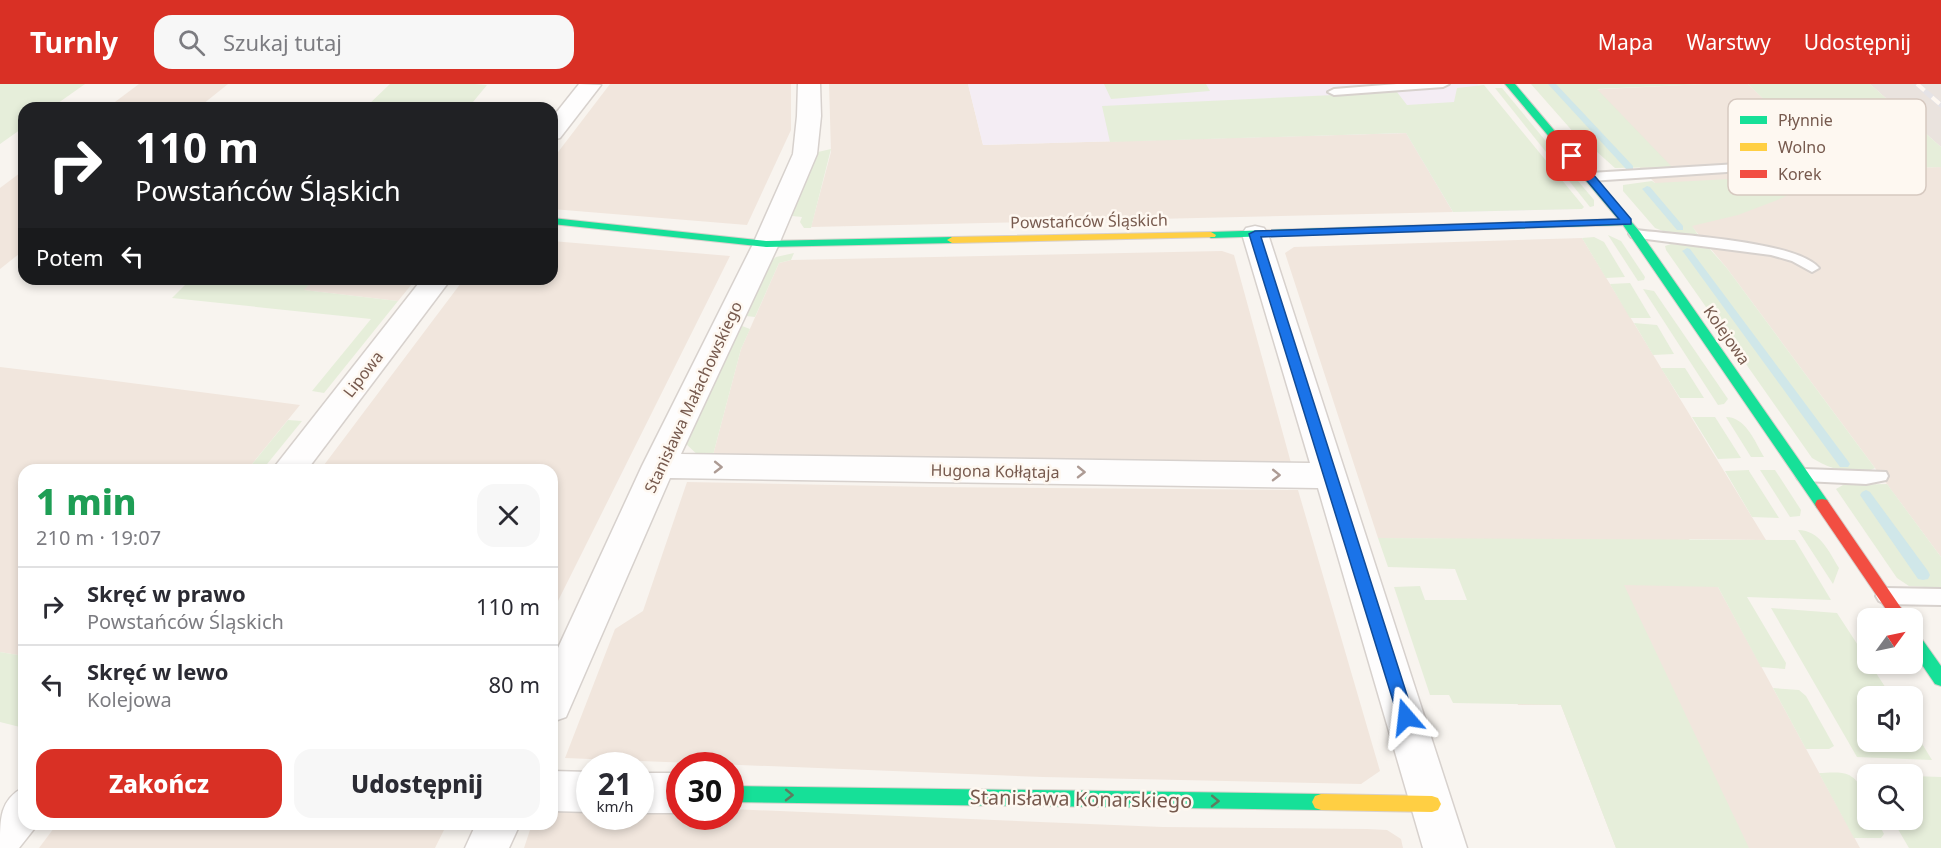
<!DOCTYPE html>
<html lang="pl">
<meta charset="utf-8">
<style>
:root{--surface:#fff;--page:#f7f7f7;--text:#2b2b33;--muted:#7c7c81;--line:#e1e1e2;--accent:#d93025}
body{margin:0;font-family:"Noto Sans",sans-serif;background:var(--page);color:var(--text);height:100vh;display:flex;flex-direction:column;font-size:22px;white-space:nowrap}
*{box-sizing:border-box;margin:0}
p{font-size:20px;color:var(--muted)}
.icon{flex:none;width:33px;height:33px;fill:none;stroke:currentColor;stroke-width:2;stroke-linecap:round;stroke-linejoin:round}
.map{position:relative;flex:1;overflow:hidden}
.drawer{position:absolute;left:18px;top:380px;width:540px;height:366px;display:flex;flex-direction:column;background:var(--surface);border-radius:18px;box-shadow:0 3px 9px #0003}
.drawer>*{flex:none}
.banner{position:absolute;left:18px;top:18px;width:540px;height:183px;border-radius:18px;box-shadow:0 3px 9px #0003;background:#202124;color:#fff;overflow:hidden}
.needle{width:39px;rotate:57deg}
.fabs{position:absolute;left:1857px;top:524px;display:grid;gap:12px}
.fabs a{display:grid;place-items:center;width:66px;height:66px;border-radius:12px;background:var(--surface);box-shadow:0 3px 9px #0003;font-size:30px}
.speed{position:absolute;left:576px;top:668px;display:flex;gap:12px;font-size:30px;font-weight:700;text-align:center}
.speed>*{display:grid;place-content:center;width:78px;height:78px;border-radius:50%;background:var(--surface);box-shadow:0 3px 9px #0003;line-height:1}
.speed small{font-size:15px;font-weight:400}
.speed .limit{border:9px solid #d22;background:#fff;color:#111}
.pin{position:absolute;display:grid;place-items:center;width:51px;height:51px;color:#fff;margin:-26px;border-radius:12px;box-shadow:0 3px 9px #0006}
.me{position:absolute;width:66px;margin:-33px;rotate:343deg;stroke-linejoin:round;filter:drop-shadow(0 0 4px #0008)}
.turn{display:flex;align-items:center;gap:21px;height:126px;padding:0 18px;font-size:27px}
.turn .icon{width:78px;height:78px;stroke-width:2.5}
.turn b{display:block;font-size:42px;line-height:51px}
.then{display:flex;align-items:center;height:57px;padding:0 18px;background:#0003;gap:12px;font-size:22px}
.round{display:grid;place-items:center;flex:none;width:63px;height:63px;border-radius:18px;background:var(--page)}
.headline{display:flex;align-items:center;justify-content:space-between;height:102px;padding:0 18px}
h1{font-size:36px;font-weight:800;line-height:45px;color:#1e9e55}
.button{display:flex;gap:12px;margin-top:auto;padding:12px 18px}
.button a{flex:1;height:69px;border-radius:18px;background:var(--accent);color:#fff;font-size:24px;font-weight:800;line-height:69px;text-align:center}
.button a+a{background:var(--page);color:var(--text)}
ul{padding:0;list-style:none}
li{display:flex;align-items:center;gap:18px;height:78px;padding:0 18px;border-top:2px solid var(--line)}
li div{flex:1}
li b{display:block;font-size:22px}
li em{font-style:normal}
header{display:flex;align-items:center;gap:36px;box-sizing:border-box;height:84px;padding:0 30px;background:var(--accent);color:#fff}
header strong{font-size:28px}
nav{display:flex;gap:33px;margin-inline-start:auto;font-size:21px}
.search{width:420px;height:54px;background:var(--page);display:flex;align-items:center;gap:15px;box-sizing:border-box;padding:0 21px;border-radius:18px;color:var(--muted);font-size:22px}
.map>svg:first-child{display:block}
.residential{fill:#f1e6dd}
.industrial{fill:#eae3de}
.education{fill:#f4edf4}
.green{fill:#e6eeda}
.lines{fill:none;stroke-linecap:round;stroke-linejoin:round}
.stream{fill:#d0e7e9;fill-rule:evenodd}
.lane-casing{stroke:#d7d1cd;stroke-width:4}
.street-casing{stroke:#d7d1cd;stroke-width:3}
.fast-casing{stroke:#d8d0cb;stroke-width:2}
.slow-casing{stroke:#d8d0cb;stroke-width:2}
.jam-casing{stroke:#d8d0cb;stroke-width:2}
.lane{fill:#fefdfd;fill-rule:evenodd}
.street{fill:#fefdfd;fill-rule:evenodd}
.fast{fill:#16e098;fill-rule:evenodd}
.slow{fill:#ffcf43;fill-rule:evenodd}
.jam{fill:#f24e42;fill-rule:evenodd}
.rail-casing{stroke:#e5e3e6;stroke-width:5}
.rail{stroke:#fef8f1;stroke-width:4;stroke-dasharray:10;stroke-linecap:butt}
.oneway{stroke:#ad9b94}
.oneway2{stroke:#5f7c60}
.route{fill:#1a73e8;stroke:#114b97;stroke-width:1.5}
.labels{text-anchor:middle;stroke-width:5;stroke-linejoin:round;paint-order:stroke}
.street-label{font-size:16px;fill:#775a4e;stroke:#fef8f1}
.near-street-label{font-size:20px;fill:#775a4e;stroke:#fef8f1}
.key{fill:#fef8f1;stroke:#d6c9c0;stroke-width:1.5}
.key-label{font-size:16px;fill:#775a4e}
</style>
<header>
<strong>Turnly</strong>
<div class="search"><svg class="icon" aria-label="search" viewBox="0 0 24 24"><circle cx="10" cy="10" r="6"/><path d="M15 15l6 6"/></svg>Szukaj tutaj</div>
<nav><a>Mapa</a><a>Warstwy</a><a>Udostępnij</a></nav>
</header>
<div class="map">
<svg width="1941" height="764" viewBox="0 0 1941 764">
<rect width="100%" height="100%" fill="#f8f4ef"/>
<g class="residential">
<path d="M139 0H228L198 24H107Z"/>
<path d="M610 0H791V46L747 141 552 125V76Z"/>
<path d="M829 0H968L983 61 1407 49 1453 128 811 143 831 68Z"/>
<path d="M1705 0H1748L1838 86 1941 83V473L1726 183 1655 99 1566 7Z"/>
<path d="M24 86V166L0 185V104Z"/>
<path d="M1582 154 1766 456 1689 455 1718 503 1860 764H1616L1561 621H1518L1460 455 1378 454 1285 169 1294 163Z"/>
<path d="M552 157 730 172 552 529V386L321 385 464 195H552Z"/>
<path d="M1222 167 1234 171 1291 379 713 371 741 265 779 179 791 176Z"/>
<path d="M314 195H416L398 217 303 206Z"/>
<path d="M0 283 100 295 300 321 248 385 24 386V572L0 568Z"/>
<path d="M687 398 929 403 1298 406 1380 687 1361 700 1043 693 565 674 615 545 643 527Z"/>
<path d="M552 724H589L590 732H640L641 724H679L680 732H730L731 725 1163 743 1367 745 1387 746 1401 755 1403 764H524L532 740H552Z"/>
<path d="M57 740H447L435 764H39Z"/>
</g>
<path class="industrial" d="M1870 0H1941V63Z"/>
<path class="education" d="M968 0H1477L1582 125 1453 128 1406 49 983 61Z"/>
<g class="green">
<path d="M0 0H85L51 24H24V43L0 60Z"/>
<path d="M390 0H475L487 1 468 24H365Z"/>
<path d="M1104 0H1206L1210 7 1111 15Z"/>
<path d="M1531 0H1705L1597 5 1672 83 1615 84 1596 67H1590Z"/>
<path d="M1748 0H1870L1941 63V83L1838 86 1780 115 1738 131 1692 142 1701 155 1671 150 1655 144 1623 107V101L1652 97 1655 99 1748 94 1793 87 1837 86Z"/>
<path d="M1484 1 1584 123 1582 125 1453 128 1406 49 1110 58 1102 22 1397 8 1407 21 1454 18 1457 4Z"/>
<path d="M1495 4H1502L1554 67 1546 68Z"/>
<path d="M831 65 811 144H804L800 138 802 133 792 132 818 68Z"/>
<path d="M1554 78H1562L1594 116V122L1590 123Z"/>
<path d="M1608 151 1621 157 1645 193 1644 196 1638 197Z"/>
<path d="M1594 153 1604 158 1625 193 1606 194 1582 154Z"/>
<path d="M1671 160 1708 163 1726 183 1875 384C1856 394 1830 385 1812 374L1666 166 1665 162Z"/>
<path d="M794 169 791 176 779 179 755 233 746 232 769 179 776 173Z"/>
<path d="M191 195H314L304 206 398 217 324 309 312 307 371 235 172 214Z"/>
<path d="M1630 199 1651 234H1630L1610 200Z"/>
<path d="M1643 205 1654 207 1728 315 1724 320 1718 321Z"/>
<path d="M1634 239 1657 241 1674 270 1653 271Z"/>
<path d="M742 242 750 245 741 265 713 371 699 372 685 359 686 354Z"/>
<path d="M1661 284H1685L1704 314H1680Z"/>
<path d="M1692 333H1715L1741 374 1718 375Z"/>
<path d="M1726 333C1746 333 1755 358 1764 373H1751Z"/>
<path d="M288 336 302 337 263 385H248Z"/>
<path d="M1749 386V387L1779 434 1752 433 1725 387Z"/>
<path d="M1760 386H1775L1801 426 1800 432 1790 433Z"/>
<path d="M1887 400 1941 473V504L1909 502 1897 494 1836 405 1843 401Z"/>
<path d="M1798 446C1820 446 1829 468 1839 484L1833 500Z"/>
<path d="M1378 454 1795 456 1831 516 1747 513 1786 579 1785 585 1761 583 1718 503 1624 501 1749 764H1616L1561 621 1453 619 1449 611H1430L1394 503 1420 502 1425 516H1467L1455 485 1388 483Z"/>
<path d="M1771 524 1837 529 1891 612H1868V657H1912L1913 645 1932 676 1857 673Z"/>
<path d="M0 568 24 572V644L0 638Z"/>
<path d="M1773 604 1799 606 1806 612 1834 662 1829 665H1806Z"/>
<path d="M1819 689C1827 689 1841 687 1849 691 1864 699 1868 720 1868 735H1876L1884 750 1881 754H1854Z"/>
<path d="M1913 692 1941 693V764H1909L1892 735H1912Z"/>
</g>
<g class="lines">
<g class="stream">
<path d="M1548 0H1556L1633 82V86H1627Z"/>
<path d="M1647 102 1650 103 1683 142V146H1677L1644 107 1642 105Z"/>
<path d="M1687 164 1690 165 1848 377 1850 380 1848 383H1840L1684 169 1682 167Z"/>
<path d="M1866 406 1870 408 1928 487 1930 491 1928 495 1923 496 1918 495 1862 414 1860 411 1862 408Z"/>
</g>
<g class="lane-casing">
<g id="lane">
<path d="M1397 0H1449L1443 3 1334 11 1328 8 1334 5Z"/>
<path d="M1738 80 1742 81 1744 84 1742 87 1590 97 1584 93 1590 89Z"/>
<path d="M1636 146C1674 151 1797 157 1819 184L1812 188 1792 177 1771 171 1631 153 1629 150 1631 147Z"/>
<path d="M1804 385 1886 388 1888 392 1886 396 1866 400 1804 397 1798 395 1796 391 1798 387Z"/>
<path d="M1885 504 1941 505V521L1885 520 1879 517 1876 512 1879 507Z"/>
</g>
</g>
<g class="street-casing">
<g id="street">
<path d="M579 0 601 1 560 54 552 56V34Z"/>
<path d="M798 0H820L821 32 817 70 779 160 681 370 1310 379 1242 150 1246 144 1255 142 1264 144 1268 150 1467 764H1423L1318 404 670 394 566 633 552 638V577L642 382 753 160 793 70 797 32Z"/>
<path d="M422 195H451L307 386H272Z"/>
<path d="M552 687 590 688V728L552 727Z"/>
<rect x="640" y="689" width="40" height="40"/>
<path d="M24 703V740H38L19 764H0C0 733 0 716 24 703Z"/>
<path d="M476 740H520L509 764H465Z"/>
</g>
</g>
<g class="fast-casing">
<g id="fast">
<path d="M1505 0H1515L1640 148 1827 416 1829 420 1827 424H1817L1623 141 1211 154 1206 151 1211 148 1618 135Z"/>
<path d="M552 134 766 157 952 153 957 156 952 159 766 163 552 140Z"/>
<path d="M1912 547 1917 548 1941 582V602L1935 600 1912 566Z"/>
<path d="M730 702 1321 710 1327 712 1330 718 1327 724 1321 726 730 718Z"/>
</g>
</g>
<g class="slow-casing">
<g id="slow">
<path d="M1211 148 1216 151 1215 153 952 159 947 156 952 153Z"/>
<path d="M1321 710 1432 712 1438 714 1441 720 1438 726 1432 728 1321 726 1315 724 1312 718 1315 712Z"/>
</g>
</g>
<g class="jam-casing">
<path id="jam" d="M1822 415 1827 416 1908 534H1892L1817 424 1815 420 1817 416Z"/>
</g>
<use href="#lane" class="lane"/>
<use href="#street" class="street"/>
<use href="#fast" class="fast"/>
<use href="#slow" class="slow"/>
<use href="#jam" class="jam"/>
<g class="rail-casing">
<path id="rail" d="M1917 0 1941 21"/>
</g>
<use href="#rail" class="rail"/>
</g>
<defs><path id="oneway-chevron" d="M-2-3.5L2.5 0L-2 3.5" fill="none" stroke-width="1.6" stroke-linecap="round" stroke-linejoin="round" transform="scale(1.5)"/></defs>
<g class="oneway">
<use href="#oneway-chevron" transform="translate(718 383) rotate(1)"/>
<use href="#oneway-chevron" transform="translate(1081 388) rotate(1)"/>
<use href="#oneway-chevron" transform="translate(1276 391) rotate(1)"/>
</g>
<g class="oneway2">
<use href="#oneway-chevron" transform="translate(789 711) rotate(1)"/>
<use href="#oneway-chevron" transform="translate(1215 717) rotate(1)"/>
</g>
<path class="route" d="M1569 70H1576L1631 135V140L1261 153 1414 633 1412 638 1406 640 1400 638 1398 633 1249 150 1255 147 1619 135 1569 75Z"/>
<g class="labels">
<g class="street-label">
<text transform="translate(1089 137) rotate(-1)" y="6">Powstańców Śląskich</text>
<text transform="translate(1727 251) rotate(55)" y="6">Kolejowa</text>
<text transform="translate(363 290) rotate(-52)" y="6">Lipowa</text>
<text transform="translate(693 313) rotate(-65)" y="6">Stanisława Małachowskiego</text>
<text transform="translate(995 387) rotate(1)" y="6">Hugona Kołłątaja</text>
</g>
<g class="near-street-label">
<text transform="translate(1081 715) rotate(1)" y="7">Stanisława Konarskiego</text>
</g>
</g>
<rect x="1728" y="15" width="198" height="96" rx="9" class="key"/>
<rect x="1740" y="32" width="27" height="8" fill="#16e098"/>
<rect x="1740" y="59" width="27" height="8" fill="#ffcf43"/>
<rect x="1740" y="86" width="27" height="8" fill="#f24e42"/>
<g class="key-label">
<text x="1778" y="42">Płynnie</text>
<text x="1778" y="69">Wolno</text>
<text x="1778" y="96">Korek</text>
</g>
</svg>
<div class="fabs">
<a><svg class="needle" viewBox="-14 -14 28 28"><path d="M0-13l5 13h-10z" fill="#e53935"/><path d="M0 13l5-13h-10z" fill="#7c7c81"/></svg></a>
<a><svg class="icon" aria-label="sound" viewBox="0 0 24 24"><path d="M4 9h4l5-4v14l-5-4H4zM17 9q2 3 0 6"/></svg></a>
<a><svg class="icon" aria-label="search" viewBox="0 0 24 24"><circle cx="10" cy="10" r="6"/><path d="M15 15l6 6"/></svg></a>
</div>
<div class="speed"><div>21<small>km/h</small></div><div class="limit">30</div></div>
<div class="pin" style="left:1572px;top:72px;background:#d93025"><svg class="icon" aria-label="arrive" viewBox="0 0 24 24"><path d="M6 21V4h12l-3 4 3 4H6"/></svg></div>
<svg class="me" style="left:1406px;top:633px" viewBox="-20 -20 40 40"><path d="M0-17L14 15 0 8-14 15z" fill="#1a73e8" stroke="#fff" stroke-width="4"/></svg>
<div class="banner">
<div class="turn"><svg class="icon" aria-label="right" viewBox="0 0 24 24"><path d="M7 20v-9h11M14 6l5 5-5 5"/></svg><div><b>110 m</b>Powstańców Śląskich</div></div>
<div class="then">Potem<svg class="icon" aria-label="left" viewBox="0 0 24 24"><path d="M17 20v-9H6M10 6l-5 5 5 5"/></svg></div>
</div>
<section class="drawer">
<div class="headline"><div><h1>1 min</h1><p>210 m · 19:07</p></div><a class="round"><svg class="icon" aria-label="close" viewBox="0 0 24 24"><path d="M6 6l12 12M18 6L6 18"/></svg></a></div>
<ul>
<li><svg class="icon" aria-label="right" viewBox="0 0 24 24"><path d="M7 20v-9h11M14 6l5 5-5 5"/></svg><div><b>Skręć w prawo</b><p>Powstańców Śląskich</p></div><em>110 m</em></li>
<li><svg class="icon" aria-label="left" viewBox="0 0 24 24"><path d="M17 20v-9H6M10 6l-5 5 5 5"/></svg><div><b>Skręć w lewo</b><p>Kolejowa</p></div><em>80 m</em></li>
</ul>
<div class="button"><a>Zakończ</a><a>Udostępnij</a></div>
</section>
</div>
